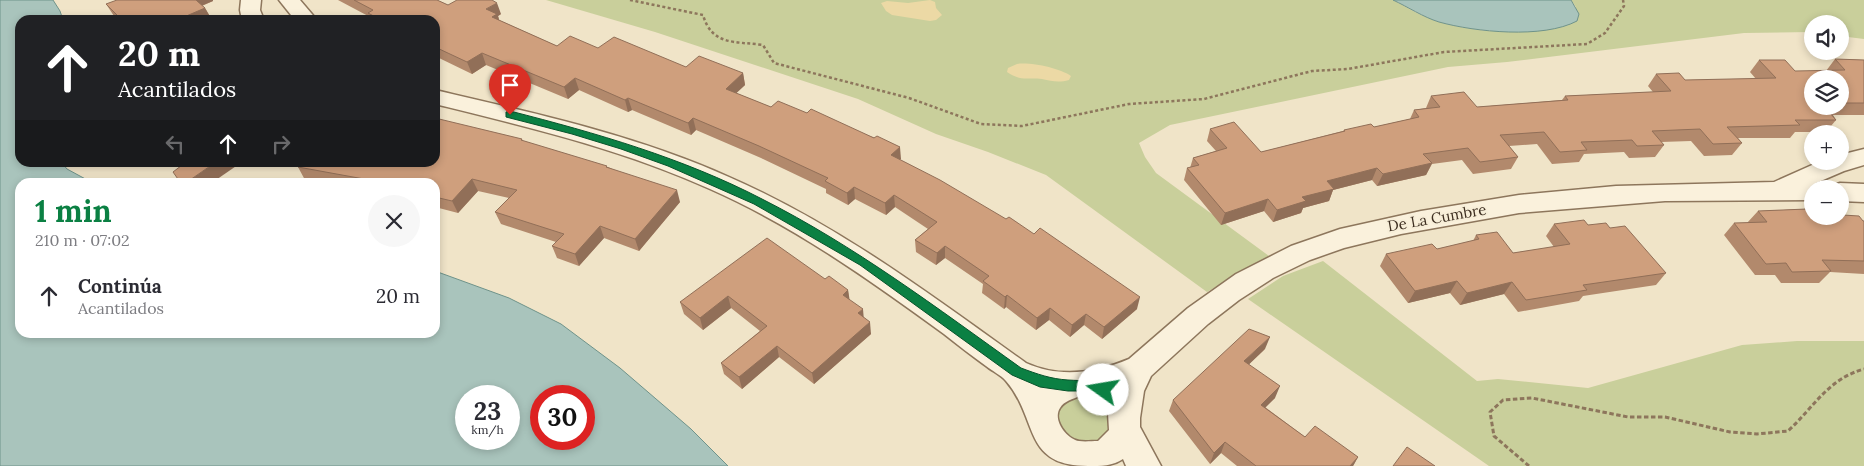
<!DOCTYPE html>
<html lang="es">
<meta charset="utf-8">
<style>
:root{--surface:#fff;--page:#f7f7f7;--text:#2b2b33;--muted:#7c7c81;--accent:#0b8043}
body{margin:0;font-family:Lora,serif;background:var(--page);color:var(--text);height:100vh;display:flex;flex-direction:column;font-size:19px;white-space:nowrap}
*{box-sizing:border-box;margin:0}
p{font-size:16px;color:var(--muted)}
.icon{flex:none;width:28px;height:28px;fill:none;stroke:currentColor;stroke-width:2;stroke-linecap:round;stroke-linejoin:round}
.map{position:relative;flex:1;overflow:hidden}
.details{position:absolute;left:15px;top:178px;width:425px;height:160px;display:flex;flex-direction:column;background:var(--surface);border-radius:15px;box-shadow:0 2px 8px #0003}
.details>*{flex:none}
.hud{position:absolute;left:15px;top:15px;width:425px;height:152px;border-radius:15px;box-shadow:0 2px 8px #0003;background:#202124;color:#fff;overflow:hidden}
.buttons{position:absolute;left:1804px;top:15px;display:grid;gap:10px}
.buttons a{display:grid;place-items:center;width:45px;height:45px;border-radius:50%;background:var(--surface);box-shadow:0 2px 8px #0003;font-size:25px}
.speed{position:absolute;left:455px;top:385px;display:flex;gap:10px;font-size:25px;font-weight:700;text-align:center}
.speed>*{display:grid;place-content:center;width:65px;height:65px;border-radius:50%;background:var(--surface);box-shadow:0 2px 8px #0003;line-height:1}
.speed small{font-size:12px;font-weight:400}
.speed .limit{border:8px solid #d22;background:#fff;color:#111}
.pin{position:absolute;display:grid;place-items:center;width:42px;height:42px;color:#fff;margin:-51px -21px;border-radius:50% 50% 50% 0;rotate:-45deg;box-shadow:0 0 5px #0007}
.pin .icon{rotate:45deg}
.me{position:absolute;width:55px;margin:-28px;rotate:283deg;stroke-linejoin:round;filter:drop-shadow(0 0 4px #0008)}
.turn{display:flex;align-items:center;gap:18px;height:105px;padding:0 20px;font-size:22px}
.turn .icon{width:65px;height:65px;stroke-width:2.5}
.turn b{display:block;font-size:35px;line-height:42px}
.lanes{display:flex;align-items:center;height:48px;padding:0 20px;background:#0003;justify-content:center;gap:25px;direction:ltr}
.lanes .off{opacity:.35}
.round{display:grid;place-items:center;flex:none;width:52px;height:52px;border-radius:26px;background:var(--page)}
.head{display:flex;align-items:center;justify-content:space-between;height:85px;padding:0 20px}
h1{font-size:30px;font-weight:700;line-height:38px;color:var(--accent)}
ul{padding:0;list-style:none}
li{display:flex;align-items:center;gap:15px;height:65px;padding:0 20px}
li div{flex:1}
li b{display:block;font-size:19px}
li em{font-style:normal}
.map>svg:first-child{display:block}
.green{fill:#c9cf9b}
.sand{fill:#ecd9a5}
.water{fill:#a9c4bc;stroke:#6f938a;fill-rule:evenodd}
.lines{fill:none;stroke-linecap:round;stroke-linejoin:round}
.minor-casing{stroke:#8d765c;stroke-width:3}
.path-far1{stroke:#8d765c;stroke-width:2.5;stroke-dasharray:3 2.5;stroke-linecap:butt}
.path{stroke:#8d765c;stroke-width:3;stroke-dasharray:4.5 2.5;stroke-linecap:butt}
.minor{fill:#faf1dc;fill-rule:evenodd}
.wall{fill:#b2896c;fill-rule:evenodd}
.shaded-wall{fill:#916f58}
.building{fill:#cf9f7d;stroke:#916f58}
.route{fill:#0b8043;stroke:#07532c}
.labels{text-anchor:middle;stroke-width:4;stroke-linejoin:round;paint-order:stroke}
.street-label{font-size:15px;fill:#3d2e20;stroke:#f7eed8}
</style>
<div class="map">
<svg width="1864" height="466" viewBox="0 0 1864 466">
<rect width="100%" height="100%" fill="#f0e4c8"/>
<g class="green">
<path d="M546 0H1393C1408 8 1423 17 1439 22 1481 34 1526 34 1569 25L1576 7 1571 0H1864V39L1840 36V24H1812V32L1744 33 1507 62 1448 67 1170 125 1139 143 1145 157 1156 173 1269 256 1207 292 1046 175 988 152 936 134 858 99 655 32Z"/>
<path d="M1323 261 1477 381 1498 379 1588 388 1742 345 1797 341H1864V466H1489L1248 299 1283 276Z"/>
<path d="M1080 397 1098 403 1109 417 1107 434 1095 443 1069 442 1054 416C1058 404 1068 399 1080 397Z"/>
</g>
<g class="sand">
<path d="M930 0 935 2 936 8 942 15 936 20 930 21 892 15 886 11 881 3 887 1 908 3Z"/>
<path d="M1017 64C1031 62 1059 68 1071 76L1069 80C1058 83 1052 81 1042 79 1027 77 1022 82 1007 72L1008 68Z"/>
</g>
<g class="water">
<path d="M0 0H53L60 11 63 20H20V162L62 163 67 169 91 182H20V332H435V271L509 298 561 324 620 368 691 429 728 466H0ZM466 396H509V439H466ZM541 396H584V439H541Z"/>
<path d="M1393 0H1571L1579 14 1577 21C1543 39 1475 32 1439 22 1423 17 1408 7 1393 0Z"/>
</g>
<g class="lines">
<g class="minor-casing">
<g id="minor">
<path d="M241 0H261L260 10 264 20H242L240 10Z"/>
<path d="M279 0H300L317 20H295Z"/>
<path d="M435 90C534 113 635 135 729 177 837 224 931 295 1026 363 1059 378 1096 373 1129 359L1188 308 1236 274 1291 246 1340 229 1421 211 1519 195 1616 186 1774 182 1821 161H1840V155L1864 149V165L1844 171 1816 183 1821 185 1823 189H1812V200L1665 201 1519 213 1401 234 1344 248 1310 260 1273 278 1239 300 1208 324 1151 376 1144 391 1140 418V427L1161 466H1126L1123 459C1113 466 1101 466 1088 466 1022 466 1039 419 1006 381 1001 375 992 371 986 366 972 356 958 345 944 334 870 280 794 226 710 189 622 149 528 127 435 104ZM1080 396 1093 400 1108 413 1109 430 1098 441C1092 441 1085 442 1079 441 1067 439 1052 420 1060 408 1064 401 1073 399 1080 396Z"/>
<path d="M1840 183 1864 184V202L1840 201V189H1829L1831 186Z"/>
</g>
</g>
<path class="path-far1" d="M630 0 703 15C712 46 735 41 763 45L774 63 909 98 981 124 1022 126 1129 104 1204 99 1312 71 1348 69 1444 52 1587 44 1605 33 1624 6 1623 0"/>
<path class="path" d="M1529 466 1494 436 1490 412 1503 400 1532 398 1628 417H1665L1730 432 1757 434 1788 431C1814 407 1828 379 1864 369"/>
<use href="#minor" class="minor"/>
</g>
<g class="wall">
<path d="M338 0H437L448 5 501 14 498 16 499 20 557 46 598 48 686 67 743 73 745 85 736 93 771 107 807 113 900 147V160L1137 309 1102 339 1084 325 1070 337 1049 320 1036 330 1006 307 1004 309 982 293 983 284 945 258 936 265 916 252 915 240 928 229 895 207 886 215 855 199 848 205 826 193V189L761 158 696 130 691 135 632 110 628 112 579 90 568 99 486 65 472 74 439 58 435 61V20H371L370 17Z"/>
<path d="M213 1 202 6 205 8 212 20H118L114 16 106 4Z"/>
<path d="M1835 59 1864 60V115H1833L1836 120 1826 132H1795L1790 138H1738L1742 143 1732 155 1704 156 1691 141 1661 142 1664 145 1655 157 1629 158 1624 152 1584 154 1579 162 1552 164 1537 144 1509 146 1518 157 1511 169 1473 174 1462 160 1432 164 1426 175 1377 186 1372 180 1333 190 1329 201 1303 208 1301 213 1273 222 1264 211 1221 225 1184 180 1187 168H1190L1193 158 1216 151 1207 141 1210 129 1261 152 1343 131 1344 130 1374 127 1410 119 1414 110 1426 108 1431 96 1477 107 1562 100 1565 96 1653 92 1648 86 1656 74 1685 80 1756 79 1750 72 1759 60 1795 71H1826ZM1840 79V106H1812Z"/>
<path d="M522 139 523 141 608 167 680 202 639 251 604 238 579 266 557 258 552 246 556 242 501 224 495 212 509 198 478 191 458 213 435 207V182H322L305 180 298 167 300 165 288 162H435Z"/>
<path d="M1806 208 1843 215 1864 221V274L1830 272 1819 283H1781L1775 275H1755L1724 235 1734 223H1747L1758 211 1804 209Z"/>
<path d="M1554 224 1588 225 1610 228 1666 273 1656 285 1583 296 1579 301 1518 312 1504 294 1460 305 1450 293 1408 303 1380 266 1386 254 1437 249 1473 241 1476 235 1513 253 1554 247 1546 236Z"/>
<path d="M825 279 848 290 849 299 863 317 871 334 814 384 779 357 742 389 724 374 721 363 760 331 731 308 703 330 684 314 680 302Z"/>
<path d="M1265 349 1249 364 1275 398 1265 407 1305 437 1358 457 1353 466H1237L1221 453 1210 464 1169 411 1173 400Z"/>
</g>
<g class="shaded-wall">
<path d="M194 0H213V1L198 7Z"/>
<path d="M497 3 501 14 498 16 501 26 496 29 486 9Z"/>
<path d="M205 8 212 20H177Z"/>
<path d="M435 50 439 58 435 61Z"/>
<path d="M482 53 486 65 472 74 467 62Z"/>
<path d="M743 73 745 85 728 101 726 89Z"/>
<path d="M575 78 579 90 568 99 564 87Z"/>
<path d="M628 98 632 110 628 112 625 100Z"/>
<path d="M693 118 696 130 691 135 688 123Z"/>
<path d="M900 147 901 159 892 167 891 155Z"/>
<path d="M216 162H242L213 182H187Z"/>
<path d="M1432 163 1426 175 1377 186 1383 174Z"/>
<path d="M1377 168 1372 180 1333 190 1329 201 1303 208 1301 213 1273 222 1277 210 1302 197 1327 181Z"/>
<path d="M472 179 478 191 458 213 452 201Z"/>
<path d="M854 187 855 199 848 205 847 193Z"/>
<path d="M677 190 680 202 639 251 635 239Z"/>
<path d="M894 195 895 207 886 215 885 203Z"/>
<path d="M1268 199 1264 211 1221 225 1225 213Z"/>
<path d="M600 226 604 238 579 266 575 254Z"/>
<path d="M945 246V258L936 265 937 253Z"/>
<path d="M1457 281 1450 293 1408 303 1415 291Z"/>
<path d="M1512 282 1504 294 1460 305 1467 293Z"/>
<path d="M848 290 850 302 843 295Z"/>
<path d="M1007 295 1006 307 1004 309 1005 297Z"/>
<path d="M728 296 731 308 703 330 700 318Z"/>
<path d="M1140 297 1137 309 1102 339 1104 327Z"/>
<path d="M1050 308 1049 320 1036 330 1037 318Z"/>
<path d="M863 309 864 321 858 313Z"/>
<path d="M1086 314 1084 325 1070 337 1072 325Z"/>
<path d="M870 322 871 334 814 384 812 373Z"/>
<path d="M1270 337 1265 349 1240 373 1244 361Z"/>
<path d="M777 346 779 357 742 389 739 377Z"/>
<path d="M1280 386 1275 398 1257 416 1261 405Z"/>
<path d="M1225 442 1221 453 1210 464 1214 453Z"/>
<path d="M1358 457 1353 466H1350Z"/>
</g>
<g class="building">
<path d="M117 0H196L205 8 177 20H122L106 4Z"/>
<path d="M354 0H437L448 5 457 0H492L497 3 486 9 497 14 492 17 557 46 570 36 598 48 614 37 686 67 699 56 743 73 726 89 771 107 778 101 807 113 811 109 874 138 877 136 900 147 891 155 940 180 1006 219 1009 217 1034 234 1040 228 1140 297 1104 327 1086 314 1072 325 1050 308 1037 318 1007 295 1005 297 983 281 989 276 945 246 937 253 915 240 937 222 894 195 885 203 854 187 847 193 825 181 828 178 759 146 693 118 688 123 628 98 625 100 575 78 564 87 482 53 467 62 435 47V20H381L368 13 373 10Z"/>
<path d="M1835 59 1864 60V103H1840V79H1812V106H1824L1836 120H1795L1800 125 1727 127 1742 143 1713 144 1700 129 1652 131 1664 145 1637 146 1632 140 1581 142 1587 150 1560 152 1544 132 1500 135 1518 157 1480 162 1468 148 1423 154 1432 163 1383 174 1377 168 1327 181 1334 189 1302 197 1306 201 1277 210 1268 199 1225 213 1187 168 1199 165 1193 158 1227 148 1210 129 1234 122 1261 152 1345 131 1344 130 1371 124 1374 127 1419 117 1414 110 1440 107 1431 96 1464 92 1477 107 1568 100 1565 96 1671 91 1656 74 1679 73 1685 80 1776 78 1759 60H1785L1795 71 1845 70Z"/>
<path d="M435 118 522 139 521 140 607 166 606 167 677 190 635 239 600 226 575 254 552 246 564 234 495 212 517 190 472 179 452 201 435 197V182H360L364 179 298 167 303 162H435Z"/>
<path d="M186 162H216L187 182H180L173 172Z"/>
<path d="M1806 208H1812V216H1840V211L1843 215 1859 216 1863 221H1864V261L1822 260 1831 271 1792 272 1786 263 1766 264 1734 223 1767 222 1758 211 1807 209Z"/>
<path d="M1584 220 1588 225 1606 223 1610 228 1625 226 1666 273 1583 285 1587 290 1526 300 1512 282 1467 293 1457 281 1415 291 1386 254 1432 244 1437 249 1479 239 1476 235 1497 232 1513 253 1570 244 1554 224Z"/>
<path d="M767 238 825 279 829 276 848 290 843 295 863 309 858 313 870 322 812 373 777 346 739 377 721 363 767 326 728 296 700 318 680 302Z"/>
<path d="M1249 329 1270 337 1244 361 1280 386 1261 405 1305 437 1315 426 1358 457 1350 466H1256L1225 442 1214 453 1173 400Z"/>
<path d="M1407 447 1435 466H1393Z"/>
</g>
<path class="route" d="M510 111C596 133 683 158 762 199 855 246 937 308 1021 368 1037 374 1051 379 1068 380 1084 381 1092 380 1107 386L1109 390 1107 394 1103 395 1091 391H1068L1040 387 1012 375 860 265 754 204 668 166 621 149 572 134 506 117V112Z"/>
<g class="labels">
<g class="street-label">
<text transform="translate(1437 218) rotate(-10)" y="5">De La Cumbre</text>
</g>
</g>
</svg>
<div class="buttons">
<a><svg class="icon" aria-label="sound" viewBox="0 0 24 24"><path d="M4 9h4l5-4v14l-5-4H4zM17 9q2 3 0 6"/></svg></a>
<a><svg class="icon" aria-label="layers" viewBox="0 0 24 24"><path d="M12 4l9 5-9 5-9-5zM3 14l9 5 9-5"/></svg></a>
<a>+</a>
<a>−</a>
</div>
<div class="speed"><div>23<small>km/h</small></div><div class="limit">30</div></div>
<div class="pin" style="left:510px;top:115px;background:#d93025"><svg class="icon" aria-label="arrive" viewBox="0 0 24 24"><path d="M6 21V4h12l-3 4 3 4H6"/></svg></div>
<svg class="me" style="left:1103px;top:390px" viewBox="-20 -20 40 40"><circle r="19" fill="#fff"/><path d="M0-13L10 11 0 6-10 11z" fill="#0b8043"/></svg>
<div class="hud">
<div class="turn"><svg class="icon" aria-label="ahead" viewBox="0 0 24 24"><path d="M12 20V5M6 11l6-6 6 6"/></svg><div><b>20 m</b>Acantilados</div></div>
<div class="lanes"><svg class="icon off" aria-label="left" viewBox="0 0 24 24"><path d="M17 20v-9H6M10 6l-5 5 5 5"/></svg><svg class="icon" aria-label="ahead" viewBox="0 0 24 24"><path d="M12 20V5M6 11l6-6 6 6"/></svg><svg class="icon off" aria-label="right" viewBox="0 0 24 24"><path d="M7 20v-9h11M14 6l5 5-5 5"/></svg></div>
</div>
<section class="details">
<div class="head"><div><h1>1 min</h1><p>210 m · 07:02</p></div><a class="round"><svg class="icon" aria-label="close" viewBox="0 0 24 24"><path d="M6 6l12 12M18 6L6 18"/></svg></a></div>
<ul>
<li><svg class="icon" aria-label="ahead" viewBox="0 0 24 24"><path d="M12 20V5M6 11l6-6 6 6"/></svg><div><b>Continúa</b><p>Acantilados</p></div><em>20 m</em></li>
</ul>
</section>
</div>
